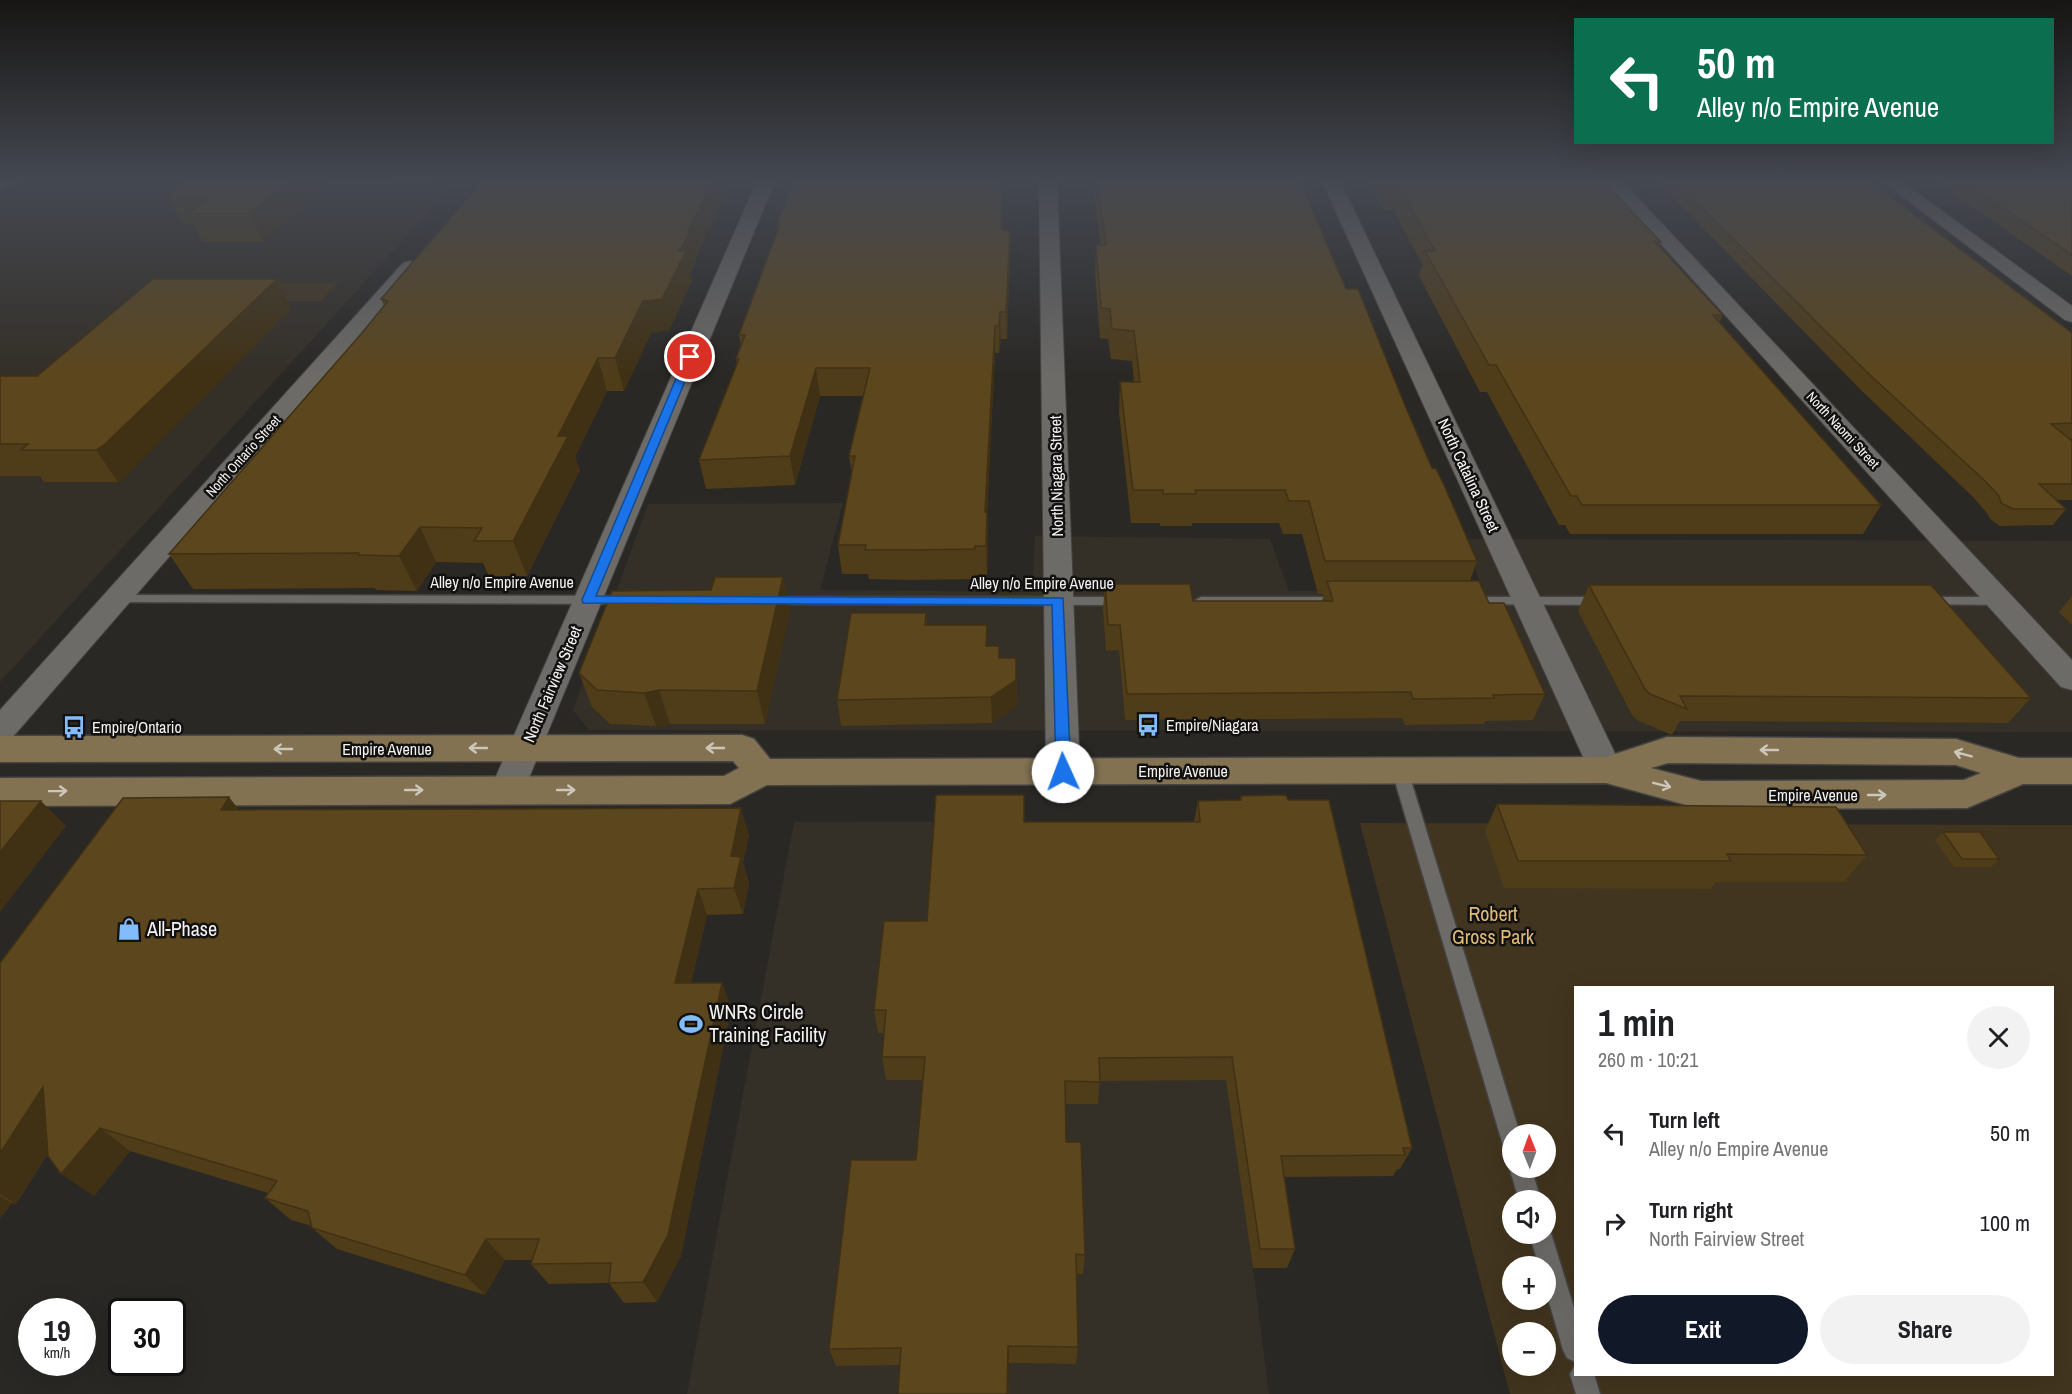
<!DOCTYPE html>
<meta charset="utf-8">
<style>
:root{--surface:#fff;--page:#f2f2f2;--text:#202124;--muted:#757577;--accent:#111827}
body{margin:0;font-family:"Archivo Narrow",sans-serif;background:var(--page);color:var(--text);height:100vh;display:flex;flex-direction:column;font-size:22px;white-space:nowrap}
*{box-sizing:border-box;margin:0}
p{font-size:20px;color:var(--muted)}
.icon{flex:none;width:33px;height:33px;fill:none;stroke:currentColor;stroke-width:2;stroke-linecap:round;stroke-linejoin:round}
.map{position:relative;flex:1;overflow:hidden}
.drawer{position:absolute;left:1574px;top:986px;width:480px;height:390px;display:flex;flex-direction:column;background:var(--surface);border-radius:0px;box-shadow:0 6px 24px #0002}
.drawer>*{flex:none}
.hud{position:absolute;left:1574px;top:18px;width:480px;height:126px;border-radius:0px;box-shadow:0 6px 24px #0002;background:#0b6e4f;color:#fff;overflow:hidden}
.needle{width:39px;rotate:359deg}
.tools{position:absolute;left:1502px;top:1124px;display:grid;gap:12px}
.tools a{display:grid;place-items:center;width:54px;height:54px;border-radius:50%;background:var(--surface);box-shadow:0 6px 24px #0002;font-size:30px}
.speed{position:absolute;left:18px;top:1298px;display:flex;gap:12px;font-size:30px;font-weight:700;text-align:center}
.speed>*{display:grid;place-content:center;width:78px;height:78px;border-radius:50%;background:var(--surface);box-shadow:0 6px 24px #0002;line-height:1}
.speed small{font-size:15px;font-weight:400}
.speed .limit{border:3px solid #111;border-radius:9px;background:#fff;color:#111}
.pin{position:absolute;display:grid;place-items:center;width:51px;height:51px;color:#fff;margin:-26px;border:3px solid #fff;border-radius:50%;box-shadow:0 2px 6px #0007}
.me{position:absolute;width:66px;margin:-33px;rotate:358deg;stroke-linejoin:round;filter:drop-shadow(0 0 4px #0008)}
.turn{display:flex;align-items:center;gap:21px;height:126px;padding:0 24px;font-size:27px}
.turn .icon{width:78px;height:78px;stroke-width:2.5}
.turn b{display:block;font-size:42px;line-height:51px}
.round{display:grid;place-items:center;flex:none;width:63px;height:63px;border-radius:32px;background:var(--page)}
.overview{display:flex;align-items:center;justify-content:space-between;height:102px;padding:0 24px}
h1{font-size:36px;font-weight:700;line-height:45px}
.primary-button{display:flex;gap:12px;margin-top:auto;padding:12px 24px}
.primary-button a{flex:1;height:69px;border-radius:36px;background:var(--accent);color:#fff;font-size:24px;font-weight:700;line-height:69px;text-align:center}
.primary-button a+a{background:var(--page);color:var(--text)}
ul{padding:0;list-style:none}
li{display:flex;align-items:center;gap:18px;height:90px;padding:0 24px}
li div{flex:1}
li b{display:block;font-size:22px}
li em{font-style:normal}
.map>svg:first-child{display:block}
.built{fill:#342f27}
.green{fill:#42351f;fill-rule:evenodd}
.lines{fill:none;stroke-linecap:round;stroke-linejoin:round}
.service-casing{stroke:#444341;stroke-width:3}
.minor-casing{stroke:#444341;stroke-width:2}
.secondary-casing{stroke:#444341;stroke-width:3}
.service{fill:#6d6b68;fill-rule:evenodd}
.minor{fill:#6d6b68;fill-rule:evenodd}
.secondary{fill:#827252;fill-rule:evenodd}
.wall{fill:#4f3c19}
.shaded-wall{fill:#403114}
.building{fill:#5c461d;stroke:#403114;stroke-width:1.5}
.oneway{stroke:#cdc6ba}
.route{fill:#1a73e8;stroke:#114b97;stroke-width:1.5}
.labels{text-anchor:middle;stroke-width:5;stroke-linejoin:round;paint-order:stroke}
.far-street-label{font-size:14px;fill:#f5f3f2;stroke:#121110}
.street-label{font-size:16px;fill:#f5f3f2;stroke:#121110}
.poi-label{font-size:16px;fill:#f5f3f2;stroke:#121110;text-anchor:start}
.near-park-label{font-size:20px;fill:#e2bb7a;stroke:#121110}
.near-poi-label{font-size:20px;fill:#f5f3f2;stroke:#121110;text-anchor:start}
</style>
<div class="map">
<svg width="2072" height="1394" viewBox="0 0 2072 1394">
<rect width="100%" height="100%" fill="#2a2825"/>
<g class="built">
<path d="M0 181H457L0 682Z"/>
<path d="M843 503 820 590 1032 592 1035 536 1270 539 1289 591 1483 590 1464 539 2072 541V732L589 730 573 710 648 504Z"/>
<path d="M1196 821 1269 1394H687L794 822Z"/>
</g>
<g class="green">
<path d="M257 282H339L321 301H236Z"/>
<path d="M1360 823 2072 825V1394H1510ZM1575 987H2052V1374H1575ZM1512 1134H1545V1167H1512ZM1512 1200H1545V1233H1512ZM1512 1266H1545V1299H1512ZM1512 1332H1545V1365H1512Z"/>
</g>
<g class="lines">
<g class="service-casing">
<g id="service">
<path d="M6 181H17L0 189V184Z"/>
<path d="M117 595 628 596 635 600 628 604 112 602 110 599 112 596Z"/>
<path d="M769 597H1123L1130 601 1123 605 764 604 762 601 764 598Z"/>
<path d="M1201 597H1342L1349 601 1342 605 1196 604 1194 601Z"/>
<path d="M1468 597H1603L1610 601 1603 605 1463 604 1461 601Z"/>
<path d="M1924 597H2002L2009 601 2002 605 1919 604 1917 601 1919 598Z"/>
<path d="M1400 765 1406 767 1408 771 1520 1134H1512V1152L1505 1149 1502 1142 1392 771 1394 767Z"/>
<path d="M1512 1161V1167H1531L1541 1200H1519L1509 1167Z"/>
<path d="M1545 1224 1551 1233 1575 1311V1362L1567 1358 1563 1350 1545 1288V1266H1539L1529 1233H1545Z"/>
<path d="M1575 1365V1374H1594L1600 1394H1576L1570 1374Z"/>
</g>
</g>
<g class="minor-casing">
<g id="minor">
<path d="M757 181H775L524 790 519 799 507 803 495 799 490 790Z"/>
<path d="M1039 181H1057L1080 772 1075 781 1063 785 1051 781 1046 772Z"/>
<path d="M1322 181H1340L1623 770 1618 779 1606 783 1594 779 1589 770Z"/>
<path d="M1604 181H1622L2072 660V690L2061 687Z"/>
<path d="M1882 181H1901L2072 306V322L2065 320Z"/>
<path d="M410 261 417 263 420 267 417 271 11 739 0 743V710L403 263Z"/>
</g>
</g>
<g class="secondary-casing">
<path id="secondary" d="M742 735 754 739 770 759 1606 757 1667 737 1956 739 2019 758H2072V784H2023L1967 808 1701 809 1606 783 767 785 730 804 0 806V778L724 776 739 768 733 761 0 762V736ZM1668 763 1956 765 1981 773 1964 780 1701 781 1651 768Z"/>
</g>
<use href="#service" class="service"/>
<use href="#minor" class="minor"/>
<use href="#secondary" class="secondary"/>
</g>
<g class="wall">
<path d="M188 181H435L432 183 327 184 263 242H203L193 224H183L168 196Z"/>
<path d="M793 181H1003L1002 229 1010 231V256L1007 339H1001L999 353H995L987 514 988 542 987 575H976V579L912 580 869 579 868 574H842L838 545 852 474 849 456 863 396H820L795 485 706 489 699 460 737 364 736 359 741 347 739 335 778 229 777 224Z"/>
<path d="M1092 181H1300L1346 289 1406 408 1432 468 1477 561 1470 581 1489 603 1545 694 1533 720 1485 721 1484 724 1405 725 1402 718 1125 720 1119 650 1106 651 1103 609 1105 584 1193 601H1322L1324 594H1318L1302 534H1283L1279 523H1192V526H1160V523H1131L1119 413 1120 382H1134L1132 361 1111 359 1108 339 1100 338 1095 274 1096 245H1101Z"/>
<path d="M1368 181H1603L1661 242 1659 247 1723 315 1719 323 1881 505 1863 534H1570L1565 525H1559L1487 392H1480L1419 276 1422 264 1394 211H1384Z"/>
<path d="M1657 181H1869L2072 333V439H2070L2072 441V500H2056L2066 509 2053 525 2000 526 1990 519 1987 513 1973 497 1860 389Z"/>
<path d="M1936 181H2072V276Z"/>
<path d="M696 258V262L690 273 692 281 669 330 651 333 624 391H607L575 457 580 470 527 576H489L483 563 436 562 417 591 376 590 375 588 193 589 169 554 361 334 384 306 381 299Z"/>
<path d="M277 279 291 309 126 476 118 482H44L40 476H0V376H37Z"/>
<path d="M783 577 790 611 765 724H670L656 726 610 724 592 707 579 673 711 590Z"/>
<path d="M1589 585 2031 698 2008 723 1680 721 1672 735 1637 720 1632 715 1578 611Z"/>
<path d="M2072 596V625L2059 612Z"/>
<path d="M926 613 927 625 988 646 999 658H1016L1017 706 992 723 841 726 837 700Z"/>
<path d="M1241 796 1412 1148 1400 1169H1397L1393 1176 1284 1177 1295 1249 1287 1268H1253L1226 1080 1100 1081 1098 1104H1065L1066 1142 1085 1255 1083 1274H1076L1078 1347 1076 1364 1009 1363V1394H898L900 1365 836 1366 829 1349 916 1160 923 1080H886L882 1057 884 1033H878L874 1010 927 921 1024 822H1194L1198 801 1240 800Z"/>
<path d="M1497 804 1867 855 1844 882H1716L1711 889 1504 888 1485 831Z"/>
<path d="M238 810 749 835 743 863 749 883 743 914 707 915 691 983H722L731 1008 681 1256 657 1302 624 1303 609 1283 549 1284 531 1264 533 1260H505L485 1295 337 1249 312 1228V1226L291 1220 265 1198 268 1193 130 1151 94 1196 48 1153 16 1204 12 1203 0 1218V963Z"/>
<path d="M1943 832 1999 859 1991 867H1954L1935 840Z"/>
</g>
<g class="shaded-wall">
<path d="M288 181H326L327 184 263 242 250 214Z"/>
<path d="M713 181H732L696 258V262L690 273 692 281 669 330 651 333 624 391 615 358 643 301 679 251Z"/>
<path d="M1002 181H1003L1002 254 1001 229Z"/>
<path d="M1010 231V256L1007 339 1006 312Z"/>
<path d="M277 279 291 309 126 476 118 482 96 450Z"/>
<path d="M1000 312 1001 339 999 353V326Z"/>
<path d="M995 326V353L987 514 988 542 987 575 985 512Z"/>
<path d="M598 358 607 391 575 457 580 470 527 576 513 541 558 436Z"/>
<path d="M816 368 820 396 795 485 790 456Z"/>
<path d="M420 527 436 562 417 591 399 556Z"/>
<path d="M783 577 790 611 765 724 757 691Z"/>
<path d="M987 625 988 650 986 646Z"/>
<path d="M1016 658 1017 706 992 723 991 697Z"/>
<path d="M659 690 670 724 656 726 644 693Z"/>
<path d="M229 797 250 824 221 810Z"/>
<path d="M41 801 66 826 0 912V852Z"/>
<path d="M741 808 749 835 743 863 749 883 743 914 734 888 731 856Z"/>
<path d="M698 889 707 915 685 1008 675 983Z"/>
<path d="M722 983 731 1008 681 1256 657 1302 643 1282Z"/>
<path d="M43 1087 74 1110 16 1204 0 1194V1153Z"/>
<path d="M100 1128 130 1151 94 1196 61 1174Z"/>
<path d="M0 1196 12 1203 0 1218Z"/>
<path d="M486 1239 505 1260 485 1295 465 1275Z"/>
<path d="M1008 1346 1009 1363V1394H1007Z"/>
</g>
<g class="building">
<path d="M188 181H288L250 214H188L210 196H168Z"/>
<path d="M483 181H713L688 231 690 232 679 251H686L662 299 643 301 615 358H598L558 436H568L513 541H474L482 528 420 527 399 556 358 555 359 553 169 554 361 334 388 301 381 299 470 195Z"/>
<path d="M793 181H1002L1001 229 1010 231 1006 312H1000L999 326H995L985 512H987L986 546H975V549L909 550H865L866 545H838L855 456H849L870 368H816L790 456 699 460 739 359H736L745 335H739L780 224H777Z"/>
<path d="M1097 181H1300L1346 289H1358L1406 408 1432 468 1436 469 1444 485 1477 561H1325L1309 501H1289L1285 490H1195L1196 494H1163V490H1133L1120 382H1140L1134 331 1112 329 1110 309 1101 308 1096 245H1106Z"/>
<path d="M1386 181H1603L1661 242H1655L1723 315H1713L1881 505H1582L1577 496H1571L1496 365H1489L1425 251H1435L1399 187H1389Z"/>
<path d="M1675 181H1869L2072 333V423L2051 424 2072 441V484H2039L2066 509H2013L2001 503 1999 496 1984 480 1869 374Z"/>
<path d="M1963 181H2072V255Z"/>
<path d="M153 279H277L105 444 96 450H21L28 444H0V376H37Z"/>
<path d="M715 577H783L757 691 659 690 644 693 597 690 579 673 612 591 711 590Z"/>
<path d="M1327 581H1479L1489 603H1504L1545 694 1493 695 1494 698 1413 699 1411 692 1127 694 1120 625H1108L1105 584H1190L1193 601H1333Z"/>
<path d="M1589 585H1931L2031 698 1680 696 1687 709 1650 694 1645 689Z"/>
<path d="M851 613H926L925 625H987L986 646H999V658H1016V680L991 697 837 700Z"/>
<path d="M936 795H1024V822H1200L1198 801 1241 800V796L1286 795 1288 800H1329L1412 1148H1403L1405 1155 1281 1156 1295 1249H1260L1232 1057 1099 1058 1100 1082 1065 1081 1066 1142H1081L1085 1255 1076 1254 1078 1347 1008 1346 1007 1394H898L901 1348 829 1349 851 1160H916L925 1057H882L886 1010H874L884 921H927Z"/>
<path d="M229 797 221 810 741 808 731 856 741 857 734 888 698 889 675 983H722L668 1235 643 1282 609 1283 611 1263 531 1264 539 1239H486L465 1275 312 1228 308 1211 265 1198 277 1181 100 1128 61 1174 48 1156 43 1087 0 1153V963L123 798Z"/>
<path d="M0 801H41L0 852Z"/>
<path d="M1497 804 1836 807 1867 855 1727 854 1731 861H1518Z"/>
<path d="M1943 832H1980L1999 859H1962Z"/>
</g>
<defs><path id="oneway-shaft" d="M-6 0H5M1.5-3L5.5 0L1.5 3" fill="none" stroke-width="1.6" stroke-linecap="round" stroke-linejoin="round" transform="scale(1.5)"/></defs>
<g class="oneway">
<use href="#oneway-shaft" transform="translate(478 748) rotate(180)"/>
<use href="#oneway-shaft" transform="translate(715 748) rotate(180)"/>
<use href="#oneway-shaft" transform="translate(283 749) rotate(180)"/>
<use href="#oneway-shaft" transform="translate(1769 750) rotate(-180)"/>
<use href="#oneway-shaft" transform="translate(1963 754) rotate(-165)"/>
<use href="#oneway-shaft" transform="translate(1662 785) rotate(14)"/>
<use href="#oneway-shaft" transform="translate(414 790)"/>
<use href="#oneway-shaft" transform="translate(566 790)"/>
<use href="#oneway-shaft" transform="translate(58 791) rotate(-1)"/>
<use href="#oneway-shaft" transform="translate(1877 795)"/>
</g>
<linearGradient id="sky" x2="0" y2="1"><stop stop-color="#171614"/><stop offset="0.48" stop-color="#444851"/><stop offset="1" stop-color="#444851" stop-opacity="0"/></linearGradient>
<rect width="2072" height="376" fill="url(#sky)"/>
<path class="route" d="M686 355 695 357 596 596 1063 598 1071 772 1068 776H1058L1056 772 1052 605 583 603 582 600Z"/>
<defs>
<g id="bus-bare" transform="scale(1.8)"><path d="M-5-6H5V4H4V6H2V4H-2V6H-4V4H-5ZM-3.5-4V0h7V-4ZM-3.5 1.2v1.5H-2V1.2ZM2 1.2v1.5H3.5V1.2Z" fill="#83bcfb" stroke="#121110" stroke-width="2.5" paint-order="stroke"/></g>
<g id="shop-bare" transform="scale(1.8)"><path d="M-5-2.5h2.3a2.7 3.5 0 0 1 5.4 0H5L5.5 6h-11ZM-1.5-2.5h3a1.5 2.3 0 0 0-3 0Z" fill="#83bcfb" stroke="#121110" stroke-width="2.5" paint-order="stroke"/></g>
<g id="stadium-bare" transform="scale(1.8)"><path d="M0-5a6.5 5 0 1 0 0 10a6.5 5 0 1 0 0-10ZM-3.5-1.8h7v3.6h-7Z" fill="#83bcfb" stroke="#121110" stroke-width="2.5" paint-order="stroke"/></g>
</defs>
<g fill-rule="evenodd">
<use href="#bus-bare" x="1148" y="725"/>
<use href="#bus-bare" x="74" y="727"/>
<use href="#shop-bare" x="129" y="929"/>
<use href="#stadium-bare" x="691" y="1024"/>
</g>
<g class="labels">
<g class="far-street-label">
<text transform="translate(1843 430) rotate(47)" y="5">North Naomi Street</text>
<text transform="translate(243 456) rotate(-48)" y="5">North Ontario Street</text>
</g>
<g class="street-label">
<text transform="translate(1469 475) rotate(65)" y="6">North Catalina Street</text>
<text transform="translate(1056 476) rotate(-91)" y="6">North Niagara Street</text>
<text x="502" y="588">Alley n/o Empire Avenue</text>
<text x="1042" y="589">Alley n/o Empire Avenue</text>
<text transform="translate(552 684) rotate(-67)" y="6">North Fairview Street</text>
<text x="387" y="755">Empire Avenue</text>
<text x="1183" y="777">Empire Avenue</text>
<text x="1813" y="801">Empire Avenue</text>
</g>
<g class="poi-label">
<text x="1166" y="731">Empire/Niagara</text>
<text x="92" y="733">Empire/Ontario</text>
</g>
<g class="near-park-label">
<text x="1493" y="921">Robert<tspan x="1493" dy="23">Gross Park</tspan></text>
</g>
<g class="near-poi-label">
<text x="147" y="936">All-Phase</text>
<text x="709" y="1019">WNRs Circle<tspan x="709" dy="23">Training Facility</tspan></text>
</g>
</g>
</svg>
<div class="tools">
<a><svg class="needle" viewBox="-14 -14 28 28"><path d="M0-13l5 13h-10z" fill="#e53935"/><path d="M0 13l5-13h-10z" fill="#757577"/></svg></a>
<a><svg class="icon" aria-label="sound" viewBox="0 0 24 24"><path d="M4 9h4l5-4v14l-5-4H4zM17 9q2 3 0 6"/></svg></a>
<a>+</a>
<a>−</a>
</div>
<div class="speed"><div>19<small>km/h</small></div><div class="limit">30</div></div>
<div class="pin" style="left:690px;top:357px;background:#d93025"><svg class="icon" aria-label="arrive" viewBox="0 0 24 24"><path d="M6 21V4h12l-3 4 3 4H6"/></svg></div>
<svg class="me" style="left:1063px;top:772px" viewBox="-20 -20 40 40"><circle r="19" fill="#fff"/><path d="M0-13L10 11 0 6-10 11z" fill="#1a73e8"/></svg>
<div class="hud">
<div class="turn"><svg class="icon" aria-label="left" viewBox="0 0 24 24"><path d="M17 20v-9H6M10 6l-5 5 5 5"/></svg><div><b>50 m</b>Alley n/o Empire Avenue</div></div>
</div>
<section class="drawer">
<div class="overview"><div><h1>1 min</h1><p>260 m · 10:21</p></div><a class="round"><svg class="icon" aria-label="close" viewBox="0 0 24 24"><path d="M6 6l12 12M18 6L6 18"/></svg></a></div>
<ul>
<li><svg class="icon" aria-label="left" viewBox="0 0 24 24"><path d="M17 20v-9H6M10 6l-5 5 5 5"/></svg><div><b>Turn left</b><p>Alley n/o Empire Avenue</p></div><em>50 m</em></li>
<li><svg class="icon" aria-label="right" viewBox="0 0 24 24"><path d="M7 20v-9h11M14 6l5 5-5 5"/></svg><div><b>Turn right</b><p>North Fairview Street</p></div><em>100 m</em></li>
</ul>
<div class="primary-button"><a>Exit</a><a>Share</a></div>
</section>
</div>
